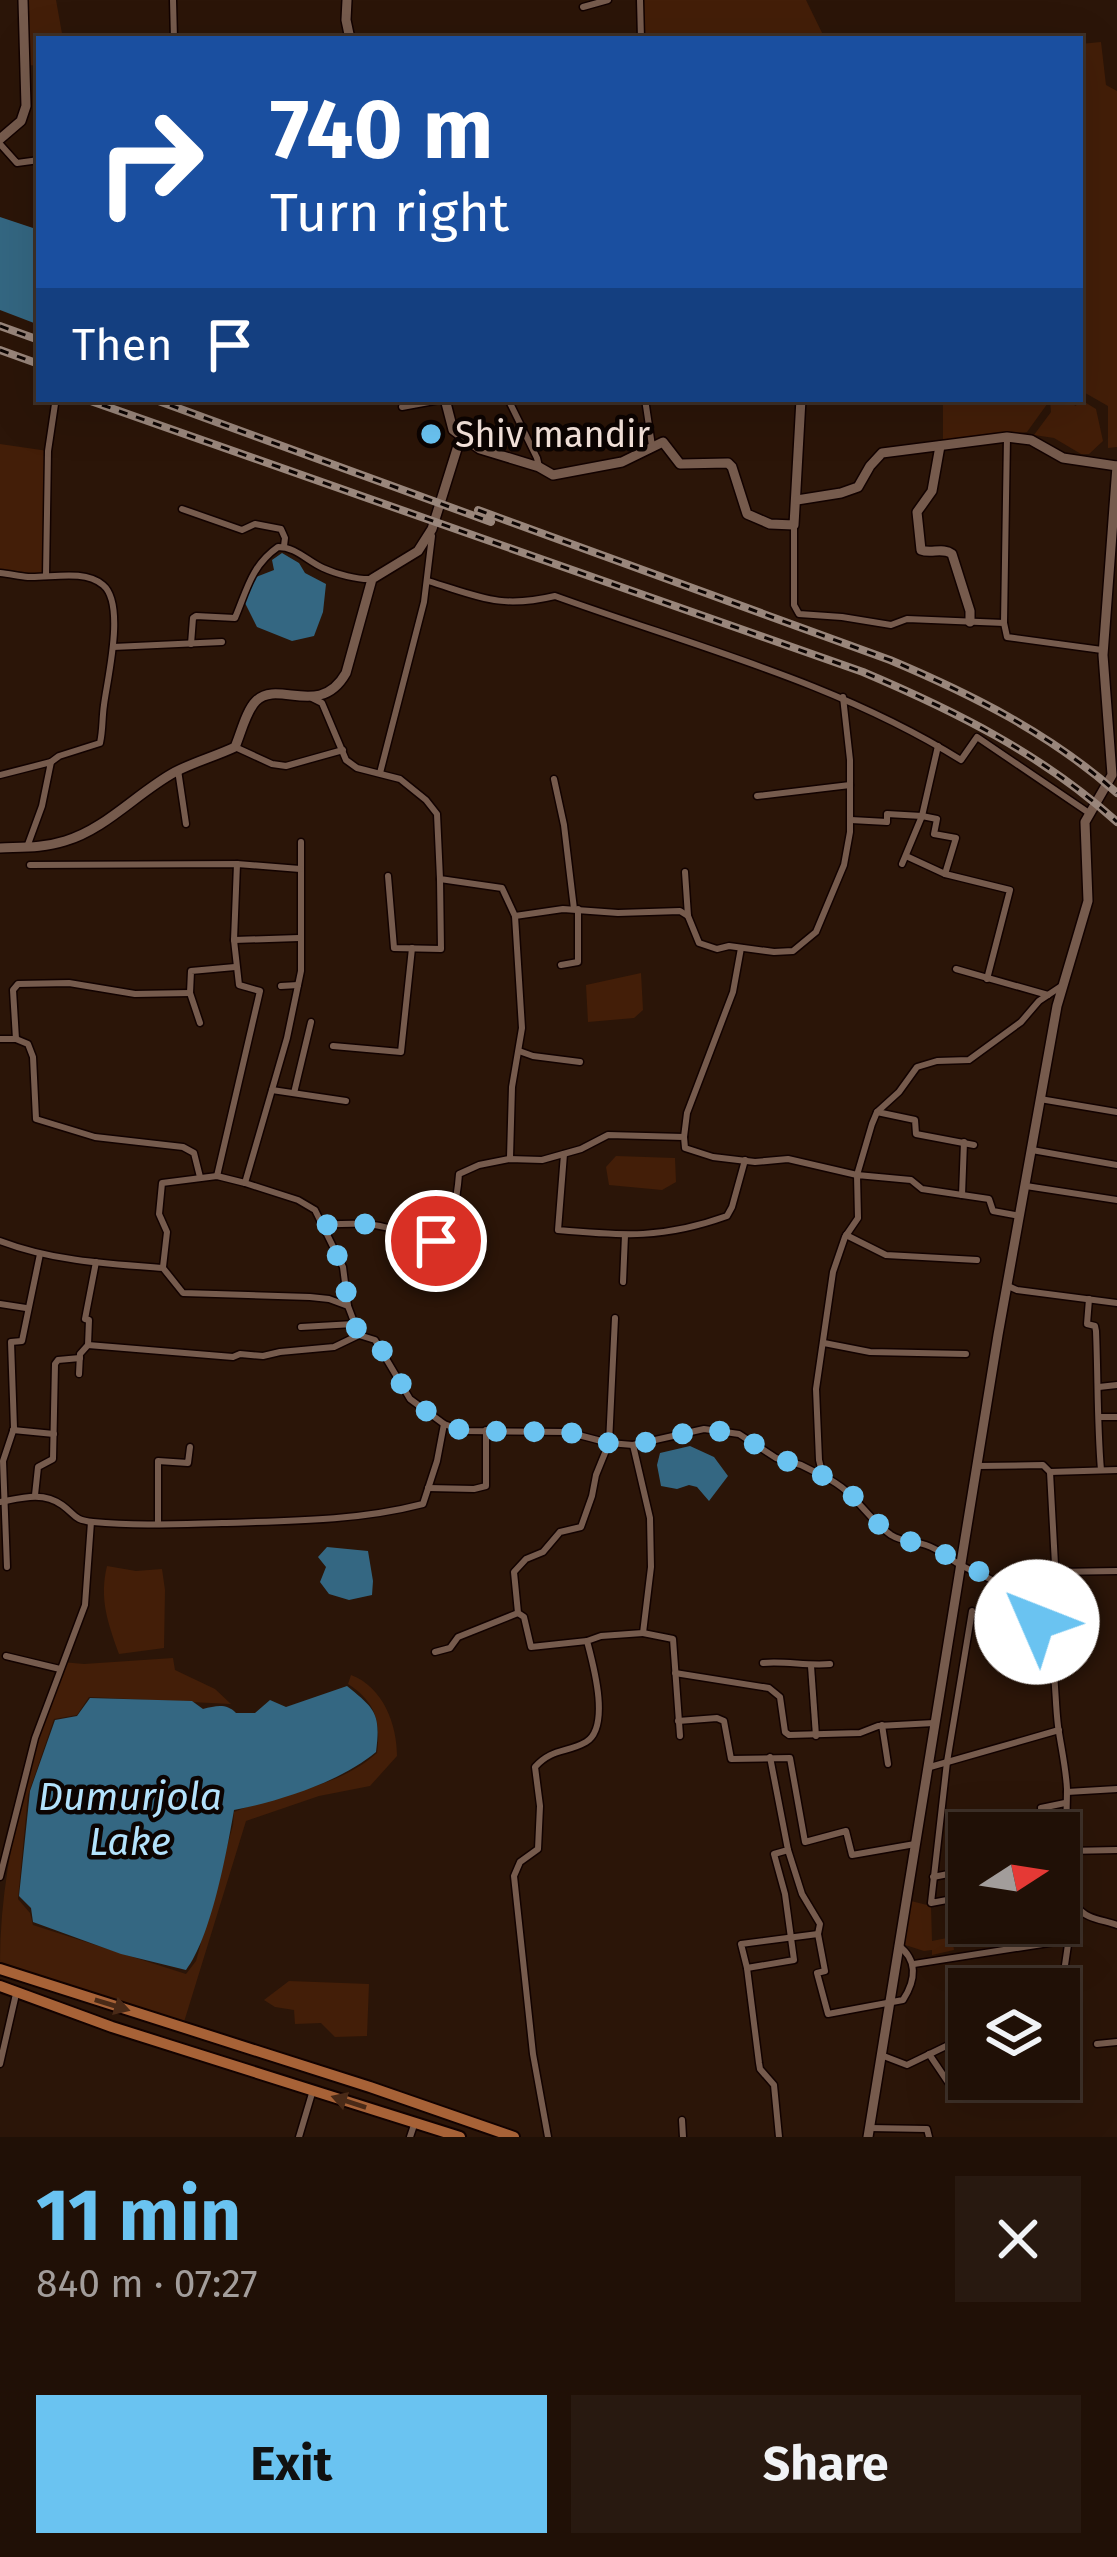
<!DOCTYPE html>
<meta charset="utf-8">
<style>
:root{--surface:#201006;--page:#281910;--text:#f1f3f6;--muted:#a29d9b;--line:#3d3028;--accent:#6ac3f1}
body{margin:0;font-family:"Fira Sans",sans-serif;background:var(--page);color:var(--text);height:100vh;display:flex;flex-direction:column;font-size:45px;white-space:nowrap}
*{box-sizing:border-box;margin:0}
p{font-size:39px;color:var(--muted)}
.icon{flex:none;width:66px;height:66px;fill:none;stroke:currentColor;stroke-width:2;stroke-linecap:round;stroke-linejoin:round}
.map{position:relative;height:2137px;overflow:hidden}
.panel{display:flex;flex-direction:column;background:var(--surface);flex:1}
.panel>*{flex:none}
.top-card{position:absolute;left:36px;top:36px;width:1047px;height:366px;border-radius:0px;box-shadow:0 12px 48px #0002,0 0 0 3px var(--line);background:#1a4fa0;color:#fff;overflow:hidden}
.needle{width:78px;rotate:78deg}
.tools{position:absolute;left:948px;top:1812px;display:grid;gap:24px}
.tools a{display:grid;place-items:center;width:132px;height:132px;border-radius:0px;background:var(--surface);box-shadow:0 12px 48px #0002,0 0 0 3px var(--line);font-size:60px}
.pin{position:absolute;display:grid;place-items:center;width:102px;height:102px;color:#fff;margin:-51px;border:6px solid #fff;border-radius:50%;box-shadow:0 3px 12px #0007}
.me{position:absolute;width:132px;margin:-66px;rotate:314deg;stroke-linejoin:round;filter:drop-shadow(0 0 9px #0008)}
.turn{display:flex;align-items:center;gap:42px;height:252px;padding:0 36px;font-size:54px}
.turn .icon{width:156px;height:156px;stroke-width:2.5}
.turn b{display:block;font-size:84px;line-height:102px}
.then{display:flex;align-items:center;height:114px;padding:0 36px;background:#0003;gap:24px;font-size:45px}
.round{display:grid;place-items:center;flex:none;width:126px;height:126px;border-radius:0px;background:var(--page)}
.headline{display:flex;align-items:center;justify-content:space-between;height:204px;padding:0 36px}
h1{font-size:72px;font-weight:700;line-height:90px;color:var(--accent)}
.button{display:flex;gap:24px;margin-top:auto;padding:24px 36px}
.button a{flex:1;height:138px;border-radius:0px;background:var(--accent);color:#111;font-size:48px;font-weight:700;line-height:138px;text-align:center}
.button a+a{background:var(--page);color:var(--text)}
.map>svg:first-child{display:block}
.green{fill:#431e08}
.water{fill:#346782}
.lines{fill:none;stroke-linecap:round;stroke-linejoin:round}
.street-casing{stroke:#120200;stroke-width:9}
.secondary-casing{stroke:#120200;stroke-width:12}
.primary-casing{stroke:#120200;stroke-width:14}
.street{stroke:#765b4d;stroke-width:6}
.secondary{stroke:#765b4d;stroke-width:9}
.primary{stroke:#a76237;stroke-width:10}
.rail-casing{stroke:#99867b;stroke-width:8}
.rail{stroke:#0c0402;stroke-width:3;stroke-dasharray:9;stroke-linecap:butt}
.oneway{fill:#4a2a17}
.route{stroke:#6ac3f1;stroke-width:21;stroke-dasharray:0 37.8}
.poi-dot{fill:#6ac3f1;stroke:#0c0402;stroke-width:4.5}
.labels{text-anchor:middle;stroke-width:9;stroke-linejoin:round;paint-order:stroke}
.poi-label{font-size:36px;fill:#f5e4dc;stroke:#0c0402;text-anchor:start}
.water-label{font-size:39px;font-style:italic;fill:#b3e2fc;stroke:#0c0402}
</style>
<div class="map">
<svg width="1117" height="2137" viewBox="0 0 1117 2137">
<rect width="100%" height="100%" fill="#2b1508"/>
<g class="green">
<path d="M25 0H56L63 39H39V66L28 65Z"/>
<path d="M644 0H806L825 39H644Z"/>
<path d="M1101 42 1106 85 1117 91V447L1108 448V406L1080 390V44Z"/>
<path d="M943 399H1051L1065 403 1072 399 1075 406 1083 401 1096 409 1103 441 1089 454H1081L1054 438 1034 435 1051 412 1050 400 1027 432 943 442Z"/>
<path d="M0 444 48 451 45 575 0 569Z"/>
<path d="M641 973 643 1010 634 1018 588 1022 586 985Z"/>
<path d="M616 1156 675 1158 676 1182 662 1190 609 1185 606 1167Z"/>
<path d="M107 1566 136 1571 162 1569 165 1590 164 1648 119 1654C108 1623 99 1599 107 1566Z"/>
<path d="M173 1658 175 1670 215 1689 231 1704 89 1697 77 1715 54 1719 28 1795 18 1899 30 1913 33 1925 186 1974 196 1961 233 1825 234 1812C282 1792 336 1789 377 1753 381 1722 376 1702 348 1684L351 1675C383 1687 397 1724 397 1756L370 1786 319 1796 246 1821 184 2022 0 1962C0 1859 31 1759 62 1662L84 1664Z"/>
<path d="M911 1901 931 1906 932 1941 952 1937 954 1950 932 1955V1950L924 1951 902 1944Z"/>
<path d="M289 1981 369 1984 367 2036 335 2037 321 2023 295 2024 294 2010 275 2007 264 2000Z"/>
</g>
<g class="water">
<path d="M0 217 39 230V310L34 323 0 310Z"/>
<path d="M282 553 299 563 305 573 326 584 323 612 314 636 292 641 257 627 244 601 256 577 274 570 272 560Z"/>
<path d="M690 1446 714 1457 728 1476 709 1501 697 1487 689 1485 677 1489 661 1486 657 1465 660 1453Z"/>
<path d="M327 1547 368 1551 373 1581 372 1595 349 1600 329 1594 320 1582 326 1567 318 1557Z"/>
<path d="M347 1686C375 1709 381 1713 376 1752 340 1782 280 1801 234 1810 227 1851 211 1938 186 1970L121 1954 33 1922 31 1908 19 1896 30 1791 55 1720 77 1716 90 1698 192 1701 203 1709C216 1706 226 1703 236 1713H255L270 1700 286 1707Z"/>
</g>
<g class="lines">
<g class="street-casing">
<g id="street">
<path d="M173 0 174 39"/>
<path d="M640 0 641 39"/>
<path d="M583 7 608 0"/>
<path d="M0 144 17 163 39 160"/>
<path d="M508 399 537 458 539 467"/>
<path d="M645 399 652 446"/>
<path d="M402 407 445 399"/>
<path d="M1007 437 1004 623 1007 637 1102 650"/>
<path d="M182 509 242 530 255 524 281 529 285 538 284 546"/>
<path d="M794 525V605L799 614 842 617 891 625 907 619 1004 623"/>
<path d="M0 573C9 574 19 576 28 577 51 578 84 569 103 585 126 604 107 680 104 705 102 718 103 730 100 743L59 756 51 762"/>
<path d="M46 576 48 451 55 404"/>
<path d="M428 581C480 597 500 609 555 596 693 646 836 682 961 760L977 737 1089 813"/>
<path d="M191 644 193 618 196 616 235 618C247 590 251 566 278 547 296 547 307 561 323 568 336 574 358 580 372 579"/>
<path d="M113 647 222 642"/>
<path d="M312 698 322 703 346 760 357 768 400 779 426 800 437 814 440 879 502 888 515 916 563 909 618 913 680 911 688 916 699 943 717 949 729 946 774 952 793 951 816 932 844 865 850 832V760L843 697"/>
<path d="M235 747 272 764 286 766 343 750"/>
<path d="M178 770 186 824"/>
<path d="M380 773 424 602 432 536"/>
<path d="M0 775 51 762 42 806 27 847"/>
<path d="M554 779 564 825 574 909"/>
<path d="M757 796 850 785"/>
<path d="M851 820 887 822V814L922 816 937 819 934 834 956 838 945 874"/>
<path d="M301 842V971L287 1038 245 1183 298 1200 315 1210 343 1267 348 1306"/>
<path d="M906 856 945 874 1010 890 987 979"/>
<path d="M902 864 922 816 938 746"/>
<path d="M30 865 237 864 300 869"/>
<path d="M685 872 688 916"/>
<path d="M388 876 394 948 441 949 440 879"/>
<path d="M234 940 299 938"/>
<path d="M561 965 578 962V909"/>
<path d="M956 969 1048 995"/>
<path d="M281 986 298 985"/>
<path d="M200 1023 190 993 191 971 235 967"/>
<path d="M0 1039H16L28 1044 33 1057 36 1119 95 1137 183 1147 194 1153 200 1177"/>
<path d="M16 1039 13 990 18 984 69 983 135 994 190 993"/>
<path d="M333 1046 401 1052 412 948"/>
<path d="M519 1051 533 1056 580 1062"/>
<path d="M272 1090 346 1101"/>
<path d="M294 1093 311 1022"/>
<path d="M1040 1099 1117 1112"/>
<path d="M877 1112 915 1120 916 1134 974 1145"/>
<path d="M684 1137 687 1113 733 992 741 948"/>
<path d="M1032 1150 1117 1165"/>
<path d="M564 1154 558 1230C624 1236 663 1239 727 1216L732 1207 745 1160"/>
<path d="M510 1157 512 1087 522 1028 515 916"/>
<path d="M217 1176 260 991 239 985 234 940 237 864"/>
<path d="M1026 1186 1117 1200"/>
<path d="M962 1195 964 1142"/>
<path d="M1020 1216 993 1211 989 1199 922 1189 911 1180 857 1175 858 1218 845 1237 833 1272 816 1389 819 1460 823 1476C857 1492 864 1516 891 1535 902 1542 914 1541 926 1545 938 1549 946 1556 957 1563 992 1583 1013 1581 1036 1620 1059 1658 1053 1685 1058 1726 1061 1747 1066 1768 1067 1789 1067 1817 1062 1883 1077 1906 1084 1919 1104 1920 1117 1925"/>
<path d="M323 1225C356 1223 389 1220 416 1243L436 1241C453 1219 457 1201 459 1174L479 1165 509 1159 542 1160 581 1149 608 1135 684 1137 685 1148 713 1157 755 1162 788 1159 857 1175 872 1124 877 1112 899 1092 917 1067 937 1061 969 1060 1021 1022 1039 1001 1060 987"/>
<path d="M846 1235 886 1255 977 1260"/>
<path d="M0 1241C52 1261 108 1264 163 1268L183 1293 310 1297 329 1299 348 1306 359 1335 375 1340 410 1399 444 1424 464 1431 567 1432 609 1443 633 1445 704 1429 739 1434 776 1458 801 1465 823 1476"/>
<path d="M96 1262 85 1319 89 1320 88 1345 233 1357 240 1354 263 1356 280 1352 334 1347 359 1335"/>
<path d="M163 1267 167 1232 159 1214 162 1183 217 1176 245 1183"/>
<path d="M623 1282 625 1235"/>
<path d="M1008 1286 1017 1290 1117 1303"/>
<path d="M1089 1299 1087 1324 1095 1326 1096 1331C1098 1379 1097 1423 1101 1470"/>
<path d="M0 1304 26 1308"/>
<path d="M301 1327 354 1324"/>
<path d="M824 1343 870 1352 966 1354"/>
<path d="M79 1374 80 1354 88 1345"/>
<path d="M1099 1387 1117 1385"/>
<path d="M1101 1417H1117"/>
<path d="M13 1430 54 1434"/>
<path d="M978 1466 1043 1465 1050 1472 1056 1583 1019 1595"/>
<path d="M1050 1472 1117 1470"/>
<path d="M428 1488 474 1489 486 1486V1430"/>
<path d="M35 1495 38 1467 53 1459 55 1364 58 1360 80 1358"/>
<path d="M0 1502C21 1498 43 1491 62 1505 76 1515 73 1520 93 1522 135 1526 179 1524 222 1523 289 1521 358 1521 423 1504L437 1461 444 1424"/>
<path d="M158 1524V1461L188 1463 190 1447"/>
<path d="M7 1567 3 1461 14 1428 11 1342 22 1341 40 1254"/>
<path d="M1055 1572 1117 1571"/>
<path d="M643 1633 673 1639 680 1736"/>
<path d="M587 1641 531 1647 524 1617 518 1613 514 1572 526 1559 543 1552 560 1532 581 1527 592 1496 596 1475 609 1443 615 1318"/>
<path d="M435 1652 450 1648 458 1637 518 1613"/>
<path d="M6 1656 60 1669"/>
<path d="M763 1663C786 1661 807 1666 830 1664"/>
<path d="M811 1666 816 1736"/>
<path d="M675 1673 769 1688 780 1697 785 1732 789 1735 860 1733 878 1726 934 1723"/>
<path d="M678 1721 717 1718 724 1721 731 1759 790 1758 805 1842 846 1831 852 1855 915 1844"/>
<path d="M882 1725 888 1764"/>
<path d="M930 1767 1059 1730"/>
<path d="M1067 1792 1117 1789"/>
<path d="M1044 1833 1041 1808 1065 1803"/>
<path d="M788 1850 802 1894 820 1924 818 1934 825 1971 817 1973 828 2014 903 2000C916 1980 918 1960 898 1945"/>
<path d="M1067 1851 1117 1850"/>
<path d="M0 1877 35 1738 85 1605 91 1522"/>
<path d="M933 1877 969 1870"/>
<path d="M1059 1911 1073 1909"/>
<path d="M969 1921 963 1897 931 1903 947 1762 972 1611"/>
<path d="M914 1964 1068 1940"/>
<path d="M747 1968 794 1960 785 1894 774 1854 788 1850 770 1757"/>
<path d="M1019 1989 1063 1979 1074 1903"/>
<path d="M1097 2044 1117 2042"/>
<path d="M929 2054 958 2097 1015 2079"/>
<path d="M881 2055 907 2065 969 2035"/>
<path d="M0 2064 16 1994"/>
<path d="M682 2120 683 2137"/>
<path d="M869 2128 927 2129 929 2137"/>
<path d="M299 2137 313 2090"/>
<path d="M410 2137 415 2122"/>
<path d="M548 2137 533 2054 514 1876 520 1862 538 1849 540 1806 535 1767C552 1748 567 1753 586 1742 611 1727 593 1664 587 1641L601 1636 643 1633 651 1567 650 1518 633 1445"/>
<path d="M779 2137 774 2085 760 2069 759 2063 747 1968 741 1944 818 1934"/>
</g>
</g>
<g class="secondary-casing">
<g id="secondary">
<path d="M347 0 346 20 350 39"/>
<path d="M0 139 21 121 26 106 23 0"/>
<path d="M461 436 480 449 539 467 553 475 622 462 663 442 680 464 728 463 732 467 747 514 770 524 794 525 801 399"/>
<path d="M940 446 932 491 917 512 921 550C931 554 943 547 952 554L970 611V622"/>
<path d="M797 500 841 493 858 487 870 466 882 453 1007 437 1031 440 1063 458 1117 466"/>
<path d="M0 848C22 847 43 848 65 841 106 829 138 792 175 772 194 762 216 756 235 747 241 733 246 711 256 701 278 679 320 719 346 673L372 579 418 551 432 529 461 436 453 430 445 399"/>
<path d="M868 2137 998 1335 1057 1006 1088 901 1085 822 1112 775 1103 655 1117 466"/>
</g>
</g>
<g class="primary-casing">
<g id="primary">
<path d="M0 1969 370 2087 514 2137"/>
<path d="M0 1986 112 2027 460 2137"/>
</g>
</g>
<use href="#street" class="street"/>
<use href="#secondary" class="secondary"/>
<use href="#primary" class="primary"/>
<g class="rail-casing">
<g id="rail">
<path d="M0 326 39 340"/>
<path d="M0 350 39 364"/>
<path d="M85 399 863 672C955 711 1042 754 1117 822"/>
<path d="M153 399 491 522"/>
<path d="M478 510 890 660C971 694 1051 734 1117 793"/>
</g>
</g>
<use href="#rail" class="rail"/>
</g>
<defs><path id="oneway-solid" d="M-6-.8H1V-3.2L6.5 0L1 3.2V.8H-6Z" transform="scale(3)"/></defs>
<g class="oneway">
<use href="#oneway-solid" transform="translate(112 2005) rotate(17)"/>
<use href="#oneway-solid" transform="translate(349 2102) rotate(-162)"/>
</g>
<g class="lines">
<path class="route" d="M436 1241 416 1243C389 1220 356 1223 323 1225L343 1268 348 1306 359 1335 376 1340 410 1399 444 1424 464 1431 568 1432 609 1443 633 1445 704 1429 739 1434 776 1458 801 1465 844 1486 883 1529 898 1540 921 1543 939 1550 960 1565 986 1574 1019 1595 1037 1622"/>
</g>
<circle class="poi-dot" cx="431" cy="434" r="12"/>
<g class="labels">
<g class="poi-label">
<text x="455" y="447">Shiv mandir</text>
</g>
<g class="water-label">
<text x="130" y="1810">Dumurjola<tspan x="130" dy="45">Lake</tspan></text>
</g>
</g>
</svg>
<div class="tools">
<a><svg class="needle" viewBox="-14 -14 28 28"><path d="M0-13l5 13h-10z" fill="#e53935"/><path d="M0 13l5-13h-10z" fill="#a29d9b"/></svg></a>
<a><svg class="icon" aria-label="layers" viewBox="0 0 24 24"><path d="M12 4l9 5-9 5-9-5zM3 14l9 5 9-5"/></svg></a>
</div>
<div class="pin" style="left:436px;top:1241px;background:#d93025"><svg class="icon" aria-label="arrive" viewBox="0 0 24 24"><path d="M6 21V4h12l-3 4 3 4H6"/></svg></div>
<svg class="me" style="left:1037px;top:1622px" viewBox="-20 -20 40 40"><circle r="19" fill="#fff"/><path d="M0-13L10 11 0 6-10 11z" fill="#6ac3f1"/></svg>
<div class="top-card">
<div class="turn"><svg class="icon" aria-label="right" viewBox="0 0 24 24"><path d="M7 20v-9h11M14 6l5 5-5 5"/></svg><div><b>740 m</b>Turn right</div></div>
<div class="then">Then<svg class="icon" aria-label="arrive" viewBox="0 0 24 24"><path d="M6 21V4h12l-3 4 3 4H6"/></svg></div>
</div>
</div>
<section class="panel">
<div class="headline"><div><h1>11 min</h1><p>840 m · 07:27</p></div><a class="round"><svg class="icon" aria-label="close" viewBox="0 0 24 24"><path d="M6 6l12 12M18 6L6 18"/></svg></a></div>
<div class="button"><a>Exit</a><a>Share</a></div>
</section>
